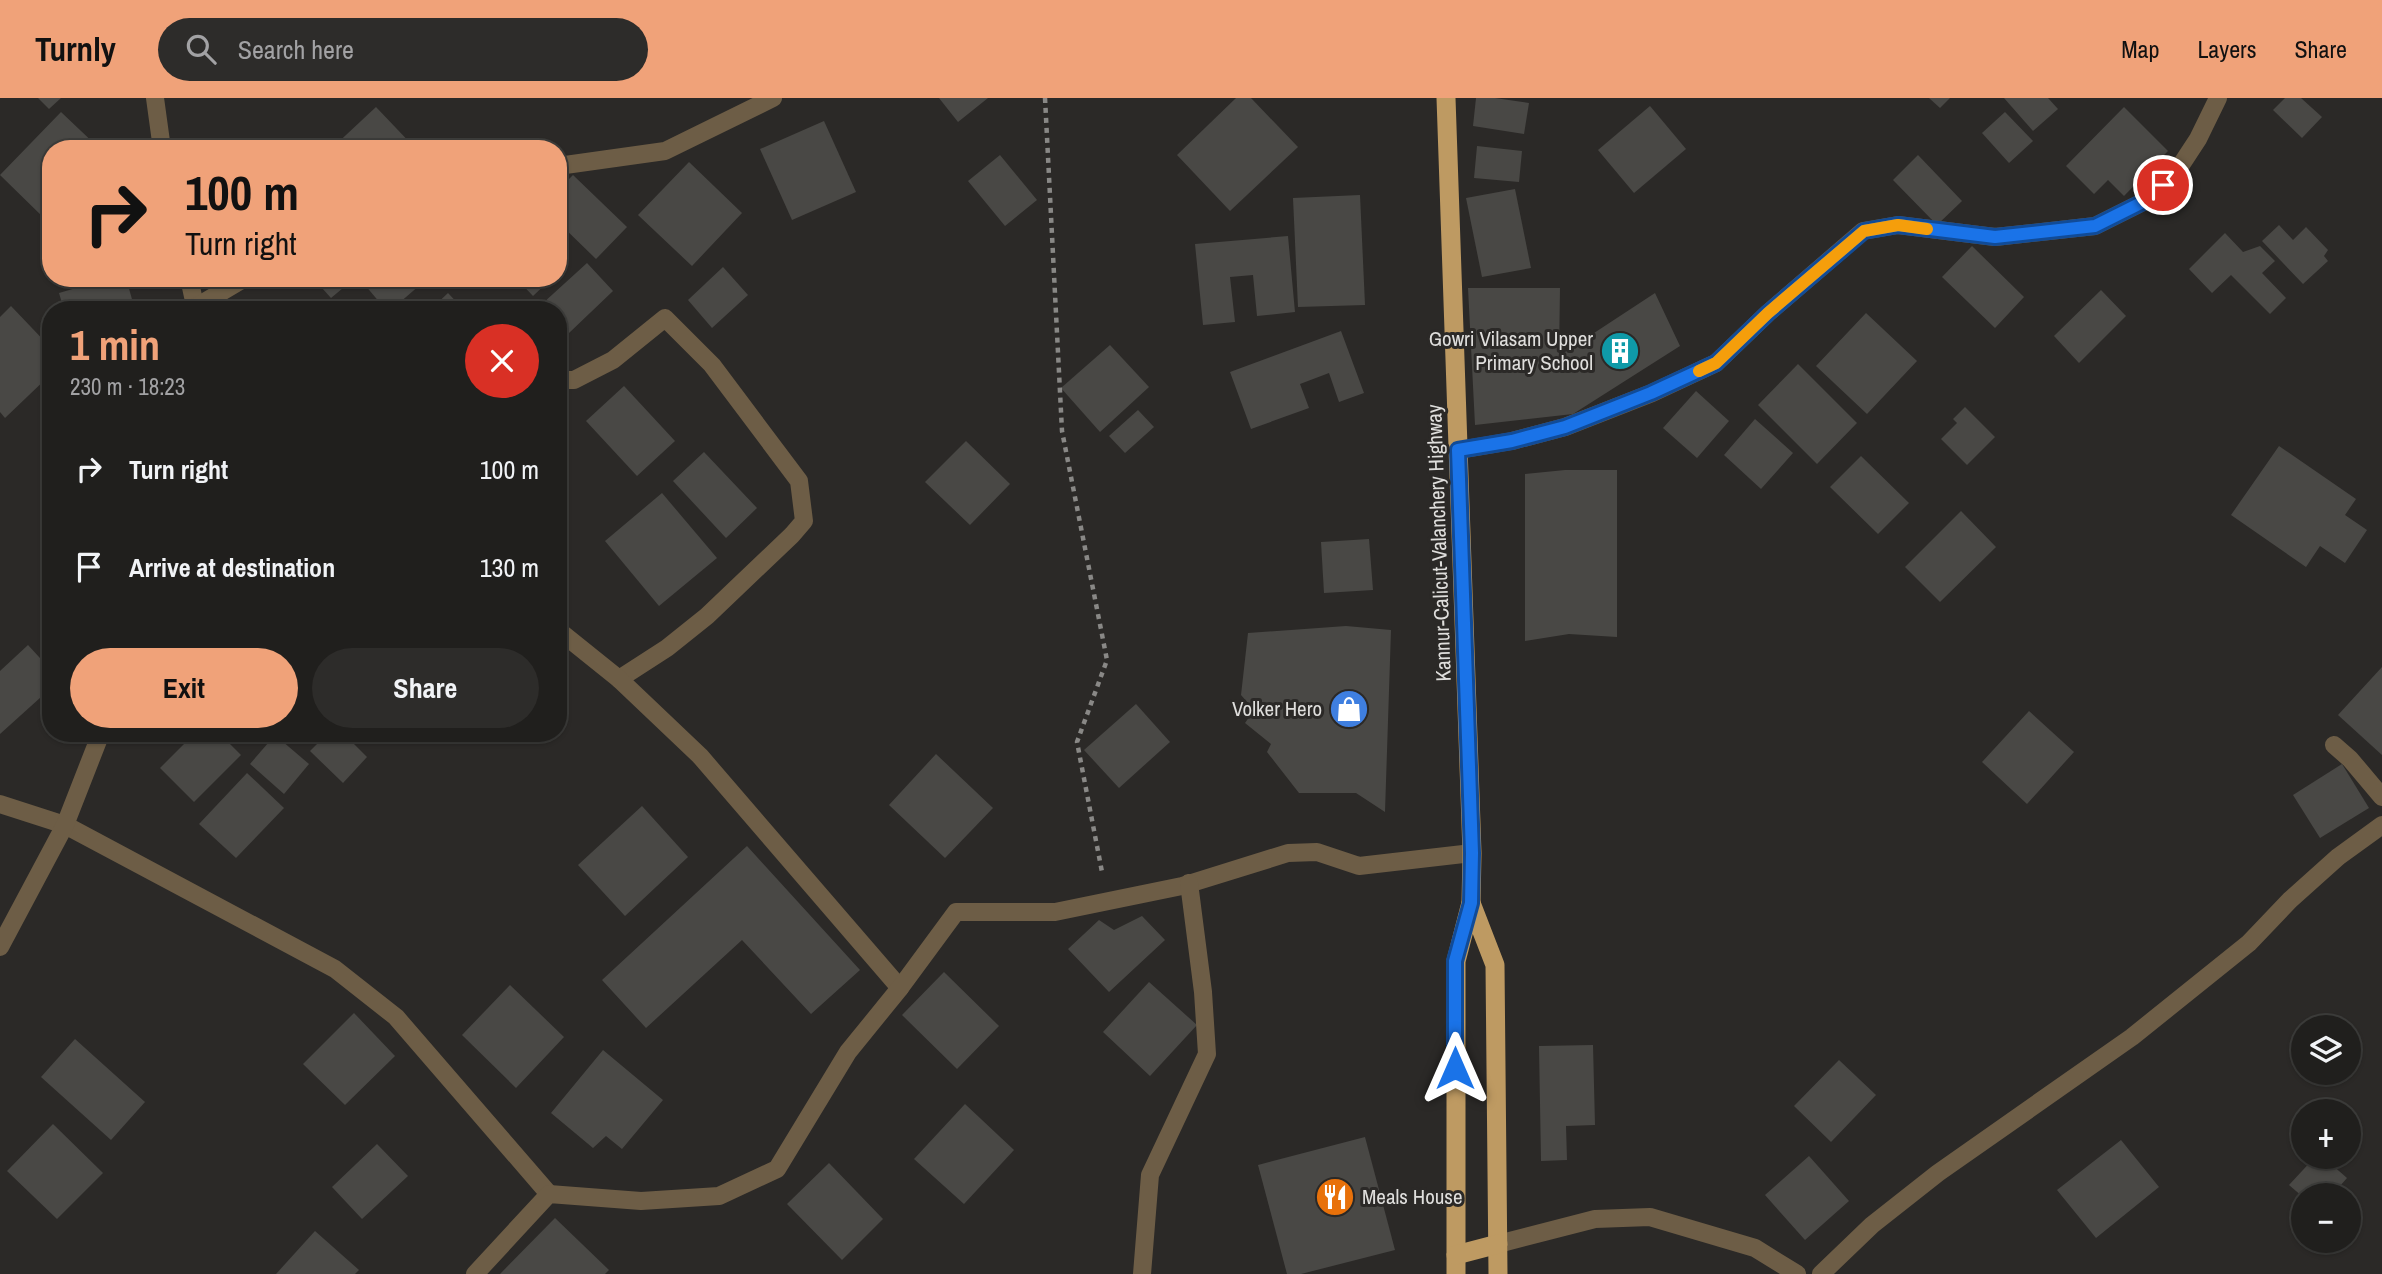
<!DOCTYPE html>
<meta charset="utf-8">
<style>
:root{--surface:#201f1d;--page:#2d2c2a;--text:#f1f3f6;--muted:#a2a2a4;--line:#3d3d3b;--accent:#f0a279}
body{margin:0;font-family:"Archivo Narrow",sans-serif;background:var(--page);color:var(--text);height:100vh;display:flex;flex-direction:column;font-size:26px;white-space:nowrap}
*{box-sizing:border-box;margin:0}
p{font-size:23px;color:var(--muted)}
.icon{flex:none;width:38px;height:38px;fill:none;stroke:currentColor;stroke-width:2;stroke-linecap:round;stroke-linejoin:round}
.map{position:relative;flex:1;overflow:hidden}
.side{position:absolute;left:42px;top:203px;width:525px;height:441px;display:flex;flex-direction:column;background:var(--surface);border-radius:28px;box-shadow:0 2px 5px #0004,0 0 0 2px var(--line)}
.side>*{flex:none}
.top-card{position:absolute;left:42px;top:42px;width:525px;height:147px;border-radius:28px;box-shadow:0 2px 5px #0004,0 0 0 2px var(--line);background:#f0a279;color:#111;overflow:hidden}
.fabs{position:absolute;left:2291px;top:917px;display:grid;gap:14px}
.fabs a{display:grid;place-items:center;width:70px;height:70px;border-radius:50%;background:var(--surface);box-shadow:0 2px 5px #0004,0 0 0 2px var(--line);font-size:35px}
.pin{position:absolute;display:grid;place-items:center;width:60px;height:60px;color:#fff;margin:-30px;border:4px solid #fff;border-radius:50%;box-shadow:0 2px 7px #0007}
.me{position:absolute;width:77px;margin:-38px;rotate:0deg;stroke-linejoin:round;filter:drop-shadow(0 0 5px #0008)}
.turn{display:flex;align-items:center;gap:24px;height:147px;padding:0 28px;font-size:32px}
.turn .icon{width:91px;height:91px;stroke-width:2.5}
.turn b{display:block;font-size:49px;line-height:60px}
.round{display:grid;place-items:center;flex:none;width:74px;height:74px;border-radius:37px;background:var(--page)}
.overview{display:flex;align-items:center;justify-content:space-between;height:119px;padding:0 28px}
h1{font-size:42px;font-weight:700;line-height:52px;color:var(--accent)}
.primary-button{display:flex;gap:14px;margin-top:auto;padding:14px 28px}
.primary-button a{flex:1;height:80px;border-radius:42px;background:var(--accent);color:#111;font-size:28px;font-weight:700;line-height:80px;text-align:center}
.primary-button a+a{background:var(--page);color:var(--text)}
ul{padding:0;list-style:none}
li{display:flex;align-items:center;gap:21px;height:98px;padding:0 28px}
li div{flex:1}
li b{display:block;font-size:26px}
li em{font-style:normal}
header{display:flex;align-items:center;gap:42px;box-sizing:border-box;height:98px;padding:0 35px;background:var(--accent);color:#111}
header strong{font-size:33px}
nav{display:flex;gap:38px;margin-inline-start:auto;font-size:24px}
.search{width:490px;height:63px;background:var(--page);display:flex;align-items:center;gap:18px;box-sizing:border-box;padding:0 24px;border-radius:38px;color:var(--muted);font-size:26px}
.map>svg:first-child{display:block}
.building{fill:#494845}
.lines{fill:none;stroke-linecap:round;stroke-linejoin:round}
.path{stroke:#898886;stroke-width:4.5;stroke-dasharray:5 5;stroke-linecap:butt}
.minor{stroke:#6d5d46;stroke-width:18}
.trunk{stroke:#be9a62;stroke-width:19}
.route-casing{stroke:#114b97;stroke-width:18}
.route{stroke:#1a73e8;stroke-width:12}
.slow{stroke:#f59e0b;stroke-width:12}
.labels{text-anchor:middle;stroke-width:6;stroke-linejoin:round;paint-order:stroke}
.poi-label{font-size:21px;fill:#dfdedc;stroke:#2b2927;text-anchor:end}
.street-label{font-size:21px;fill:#dfdedc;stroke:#2b2927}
</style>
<header>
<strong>Turnly</strong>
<div class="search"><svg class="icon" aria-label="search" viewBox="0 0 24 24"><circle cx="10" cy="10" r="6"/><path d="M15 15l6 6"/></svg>Search here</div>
<nav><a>Map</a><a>Layers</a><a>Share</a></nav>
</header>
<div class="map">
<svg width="2382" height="1176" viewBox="0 0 2382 1176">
<rect width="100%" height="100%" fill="#2b2927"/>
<g class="building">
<path d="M38 0H61L49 11Z"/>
<path d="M939 0H988L958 24Z"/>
<path d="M1236 0H1251L1298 49 1230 113 1177 57Z"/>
<path d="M1476 0H1495L1529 5 1524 36 1473 28Z"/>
<path d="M1929 0H1950L1940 10Z"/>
<path d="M2004 0H2048L2058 11 2033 33Z"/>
<path d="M2285 0H2301L2322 19 2302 40 2273 12Z"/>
<path d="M1650 8 1686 51 1634 95 1598 52Z"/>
<path d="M376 9 416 51H331Z"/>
<path d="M2124 9 2168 53 2124 98 2108 82 2094 96 2066 68Z"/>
<path d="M61 14 100 51H51V115L45 121 0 77Z"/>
<path d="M2005 14 2033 43 2009 65 1982 35Z"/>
<path d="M824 23 856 94 792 122 760 51Z"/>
<path d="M1477 48 1522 53 1519 84 1474 80Z"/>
<path d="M1000 57 1037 102 1005 128 968 83Z"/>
<path d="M1918 57 1962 103 1937 127 1893 82Z"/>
<path d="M689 64 742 115 692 168 638 117Z"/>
<path d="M573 77 627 129 596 161 558 124V92Z"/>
<path d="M1515 91 1531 170 1482 179 1466 100Z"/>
<path d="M1360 97 1365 207 1298 209 1293 100Z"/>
<path d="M2279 127 2293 142 2306 129 2328 152 2324 158 2328 163 2303 186 2262 143Z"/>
<path d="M2225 135 2243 154 2260 148 2275 163 2262 175 2286 200 2270 216 2231 177 2212 195 2189 171Z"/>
<path d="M1288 138 1295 214 1257 218 1253 177 1230 179 1235 224 1203 227 1195 146Z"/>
<path d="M1972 148 2024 199 1995 230 1942 179Z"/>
<path d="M587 165 613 193 569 235 558 223V212H547L542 206Z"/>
<path d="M723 169 748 197 712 230 688 202Z"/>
<path d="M110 180H126L135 212H64L59 195Z"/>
<path d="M313 180H355L331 200Z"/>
<path d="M359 180H428L391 212H386Z"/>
<path d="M516 180H552L533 198Z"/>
<path d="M1468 190H1560L1559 258 1655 195 1680 248 1573 316 1475 327Z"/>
<path d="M2101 192 2126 218 2079 265 2054 238Z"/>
<path d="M448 195 464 212H430Z"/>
<path d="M11 208 51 250V276L5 320 0 314V219Z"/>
<path d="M1866 215 1917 263 1867 316 1816 268Z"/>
<path d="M1341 233 1364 295 1339 304 1329 275 1300 286 1309 310 1251 331 1230 274Z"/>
<path d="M1110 247 1149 289 1100 334 1061 290Z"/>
<path d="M1798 266 1857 325 1817 366 1758 307Z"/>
<path d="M624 288 675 343 637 378 586 323Z"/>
<path d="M1696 293 1729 323 1697 360 1663 330Z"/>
<path d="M1965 309 1995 339 1967 367 1941 341 1957 325 1953 321Z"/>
<path d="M1138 312 1154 329 1125 355 1109 338Z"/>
<path d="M1755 321 1793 355 1761 391 1724 357Z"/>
<path d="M966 343 1010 386 970 427 925 384Z"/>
<path d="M2279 348 2356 401 2345 417 2367 432 2345 465 2320 448 2306 469 2231 417Z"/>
<path d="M704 354 757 410 726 440 673 383Z"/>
<path d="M1861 358 1909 405 1878 436 1830 389Z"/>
<path d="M1565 372H1617V539L1569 536 1525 543V376Z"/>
<path d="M662 395 717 460 659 508 605 443Z"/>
<path d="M1961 413 1996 449 1940 504 1905 469Z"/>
<path d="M1369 441 1373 492 1324 495 1321 444Z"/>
<path d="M1346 528 1391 532 1385 714 1356 695H1299L1267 654 1271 646 1245 625 1254 612 1241 597 1248 535Z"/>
<path d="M28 547 51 572V590L0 636V573Z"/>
<path d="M2382 569V657L2338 617Z"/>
<path d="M1136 606 1170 644 1119 690 1084 652Z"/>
<path d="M2029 613 2074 654 2027 706 1982 664Z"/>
<path d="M195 635H219L241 657 194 704 160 670Z"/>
<path d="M328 635H343L367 659 343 685 310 653Z"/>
<path d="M275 637 309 666 284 696 250 666Z"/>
<path d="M936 656 993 710 945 760 889 707Z"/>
<path d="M2342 666 2369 710 2320 740 2293 697Z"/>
<path d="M247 675 284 710 236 760 199 726Z"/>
<path d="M642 708 688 759 625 818 578 767Z"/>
<path d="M747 748 860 872 811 916 742 842 646 930 602 882Z"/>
<path d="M1142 818 1165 842 1109 894 1068 851 1099 822 1114 832Z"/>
<path d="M944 874 999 928 957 971 902 917Z"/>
<path d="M1149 884 1197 927 1150 978 1103 934Z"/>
<path d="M510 887 564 939 516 990 462 937Z"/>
<path d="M354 915 395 958 345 1007 303 966Z"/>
<path d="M75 941 145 1004 111 1042 41 979Z"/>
<path d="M1593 947 1595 1027 1566 1028 1567 1062 1541 1063 1539 948Z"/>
<path d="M603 952 663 1002 622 1051 606 1038 593 1050 551 1015Z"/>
<path d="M1839 962 1876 997 1831 1044 1794 1008Z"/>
<path d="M965 1006 1014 1052 964 1106 914 1061Z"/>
<path d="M53 1026 103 1075 57 1121 7 1073Z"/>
<path d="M1365 1039 1395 1152 1301 1176H1287L1258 1067Z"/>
<path d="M2121 1042 2159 1089 2096 1140 2057 1092Z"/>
<path d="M377 1046 408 1078 362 1121 332 1089Z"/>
<path d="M1809 1058 1849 1103 1805 1142 1765 1097Z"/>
<path d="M2315 1059H2323L2347 1080 2332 1097H2303V1099L2289 1087Z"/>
<path d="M829 1065 883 1121 842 1162 787 1106Z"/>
<path d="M555 1120 609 1172 605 1176H500Z"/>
<path d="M315 1133 359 1172 355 1176H276Z"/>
</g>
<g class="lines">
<path class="path" d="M1045 0 1062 333 1107 562 1077 644 1102 774"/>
<g class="minor">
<path d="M155 0 162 51"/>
<path d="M558 68 665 53 773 0"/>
<path d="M189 180 196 212"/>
<path d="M196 209 245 180"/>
<path d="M558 282H574L613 262 665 220 712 267 799 383 804 423 792 437 707 518 667 550 619 581"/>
<path d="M1459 352 1512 343 1565 329 1652 295 1716 265 1768 215 1863 133 1898 127 1995 139 2095 128 2149 101 2177 73 2198 41 2218 0"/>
<path d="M558 532 619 581 700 658 900 890"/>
<path d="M2334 647 2350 661 2382 699"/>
<path d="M0 706 65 727 335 871 396 919 549 1096"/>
<path d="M0 849 65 727 101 635"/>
<path d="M1498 1146 1595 1121 1650 1119 1755 1150 1797 1176"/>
<path d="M475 1176 549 1096 641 1103 719 1098 777 1071 848 954 900 890 956 814H1055L1182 788 1288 755 1317 754 1359 768 1472 755"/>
<path d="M1142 1176 1150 1077 1207 956 1203 894 1189 785"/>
<path d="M1821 1176 1872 1127 1938 1075 2132 939 2249 845 2290 802 2338 759 2382 727"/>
</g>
<g class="trunk">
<path d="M1446 0 1472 755 1471 805 1456 863V1176"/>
<path d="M1471 805 1495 867 1498 1176"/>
<path d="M1456 1157 1498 1146"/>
</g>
</g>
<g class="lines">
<g class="route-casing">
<path id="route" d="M1455 970V863L1471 805 1472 755 1458 352 1512 343 1565 329 1651 295 1716 265 1768 215 1864 133 1898 127 1995 139 2095 128 2149 101 2163 87"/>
</g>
<use href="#route" class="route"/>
<path class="slow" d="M1699 273 1716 265 1768 215 1864 133 1898 127 1927 131"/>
</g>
<defs>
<g id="building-disc" transform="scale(2.0125)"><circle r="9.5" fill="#0f9aa8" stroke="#2b2927"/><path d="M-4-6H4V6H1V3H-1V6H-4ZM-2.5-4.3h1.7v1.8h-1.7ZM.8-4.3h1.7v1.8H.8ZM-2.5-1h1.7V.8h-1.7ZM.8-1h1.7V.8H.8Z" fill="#fff"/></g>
<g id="shop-disc" transform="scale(2.0125)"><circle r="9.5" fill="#3f7fe0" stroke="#2b2927"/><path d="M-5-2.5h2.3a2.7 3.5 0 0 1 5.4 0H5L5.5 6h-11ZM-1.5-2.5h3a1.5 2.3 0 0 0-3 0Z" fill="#fff"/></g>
<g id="restaurant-disc" transform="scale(2.0125)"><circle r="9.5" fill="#e8710a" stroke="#2b2927"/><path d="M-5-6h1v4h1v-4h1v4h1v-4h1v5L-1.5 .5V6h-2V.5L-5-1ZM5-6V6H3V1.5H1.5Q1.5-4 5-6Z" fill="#fff"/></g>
</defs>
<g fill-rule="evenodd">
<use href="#building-disc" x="1620" y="253"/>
<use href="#shop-disc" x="1349" y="611"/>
<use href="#restaurant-disc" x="1335" y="1099"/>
</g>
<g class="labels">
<g class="poi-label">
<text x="1593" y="248">Gowri Vilasam Upper<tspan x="1593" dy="24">Primary School</tspan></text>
<text x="1322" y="618">Volker Hero</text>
<text x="1362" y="1106" text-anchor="start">Meals House</text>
</g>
<g class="street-label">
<text transform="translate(1439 445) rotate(-92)" y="7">Kannur-Calicut-Valanchery Highway</text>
</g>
</g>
</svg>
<div class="fabs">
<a><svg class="icon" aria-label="layers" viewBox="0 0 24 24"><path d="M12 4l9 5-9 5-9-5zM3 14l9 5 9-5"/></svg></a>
<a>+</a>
<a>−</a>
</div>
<div class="pin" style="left:2163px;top:87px;background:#d93025"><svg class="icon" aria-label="arrive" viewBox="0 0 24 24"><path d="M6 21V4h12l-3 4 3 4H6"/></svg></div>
<svg class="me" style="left:1455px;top:970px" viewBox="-20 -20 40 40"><path d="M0-17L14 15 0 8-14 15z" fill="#1a73e8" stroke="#fff" stroke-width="4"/></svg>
<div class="top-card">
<div class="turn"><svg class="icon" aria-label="right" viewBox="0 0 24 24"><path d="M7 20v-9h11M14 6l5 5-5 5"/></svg><div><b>100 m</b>Turn right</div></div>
</div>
<section class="side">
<div class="overview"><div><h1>1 min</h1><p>230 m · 18:23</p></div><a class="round" style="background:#d93025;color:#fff"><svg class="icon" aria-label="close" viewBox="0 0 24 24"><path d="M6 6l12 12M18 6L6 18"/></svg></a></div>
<ul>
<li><svg class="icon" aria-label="right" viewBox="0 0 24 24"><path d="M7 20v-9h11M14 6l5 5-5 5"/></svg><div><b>Turn right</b></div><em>100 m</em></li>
<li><svg class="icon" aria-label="arrive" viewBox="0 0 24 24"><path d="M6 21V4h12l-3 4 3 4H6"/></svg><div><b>Arrive at destination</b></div><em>130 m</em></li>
</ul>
<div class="primary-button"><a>Exit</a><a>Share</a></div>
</section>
</div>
